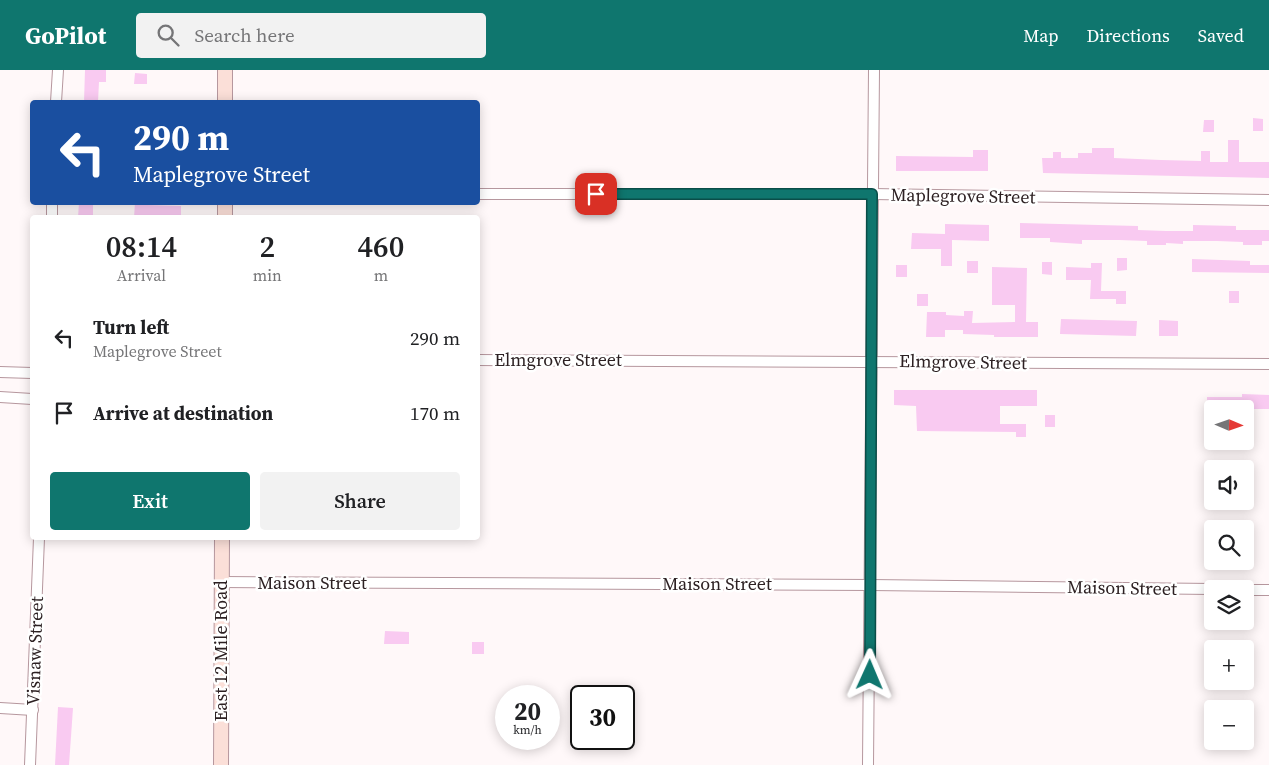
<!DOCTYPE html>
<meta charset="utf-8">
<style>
:root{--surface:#fff;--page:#f2f2f2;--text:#202124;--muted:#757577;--accent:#0f766e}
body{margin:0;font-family:"Source Serif 4",serif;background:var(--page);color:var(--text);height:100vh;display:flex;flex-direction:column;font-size:19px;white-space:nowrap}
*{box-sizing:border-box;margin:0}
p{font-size:16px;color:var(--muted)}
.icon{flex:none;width:28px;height:28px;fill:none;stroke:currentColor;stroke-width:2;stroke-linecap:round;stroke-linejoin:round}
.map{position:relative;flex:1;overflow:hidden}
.side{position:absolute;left:30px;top:145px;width:450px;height:325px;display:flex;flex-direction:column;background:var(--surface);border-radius:5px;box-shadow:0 2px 12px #0003}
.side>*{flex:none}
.top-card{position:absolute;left:30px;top:30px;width:450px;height:105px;border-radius:5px;box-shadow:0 2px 12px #0003;background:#1a4fa0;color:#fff;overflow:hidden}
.needle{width:32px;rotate:92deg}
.buttons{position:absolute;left:1204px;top:330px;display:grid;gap:10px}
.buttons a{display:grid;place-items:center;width:50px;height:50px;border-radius:5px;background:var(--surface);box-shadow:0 2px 12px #0003;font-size:25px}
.speed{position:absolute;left:495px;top:615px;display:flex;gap:10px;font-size:25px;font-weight:700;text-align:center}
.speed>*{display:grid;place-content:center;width:65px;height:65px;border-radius:50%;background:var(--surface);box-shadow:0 2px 12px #0003;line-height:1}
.speed small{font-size:12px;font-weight:400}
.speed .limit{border:2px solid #111;border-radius:8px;background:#fff;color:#111}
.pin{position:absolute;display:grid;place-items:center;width:42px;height:42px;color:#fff;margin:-21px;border-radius:10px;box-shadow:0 2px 8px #0006}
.me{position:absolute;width:55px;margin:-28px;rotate:1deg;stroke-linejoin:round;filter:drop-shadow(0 0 4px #0008)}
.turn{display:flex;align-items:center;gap:18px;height:105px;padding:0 20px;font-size:22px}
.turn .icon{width:65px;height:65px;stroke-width:2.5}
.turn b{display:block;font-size:35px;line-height:42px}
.eta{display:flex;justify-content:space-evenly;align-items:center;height:85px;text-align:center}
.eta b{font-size:30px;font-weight:600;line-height:35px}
.cta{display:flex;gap:10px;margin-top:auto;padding:10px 20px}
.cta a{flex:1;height:58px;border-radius:5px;background:var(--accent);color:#fff;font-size:20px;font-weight:600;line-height:58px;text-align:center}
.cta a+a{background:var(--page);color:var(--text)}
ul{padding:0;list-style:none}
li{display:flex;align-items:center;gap:15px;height:75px;padding:0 20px}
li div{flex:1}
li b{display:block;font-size:19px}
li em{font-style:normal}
header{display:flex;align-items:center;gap:30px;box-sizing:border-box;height:70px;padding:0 25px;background:var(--accent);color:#fff}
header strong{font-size:24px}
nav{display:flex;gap:28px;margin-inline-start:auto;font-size:18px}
.search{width:350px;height:45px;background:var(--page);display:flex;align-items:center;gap:12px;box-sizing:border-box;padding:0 18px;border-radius:5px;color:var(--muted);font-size:19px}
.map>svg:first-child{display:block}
.building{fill:#f9caf1}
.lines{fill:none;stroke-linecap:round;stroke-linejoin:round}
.minor-casing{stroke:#b6979e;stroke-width:12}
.secondary-casing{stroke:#b6979e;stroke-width:16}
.minor{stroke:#fff;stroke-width:10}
.secondary{stroke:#fbdfd8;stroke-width:14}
.route-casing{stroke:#0a4d48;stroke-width:12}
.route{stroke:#0f766e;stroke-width:9}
.labels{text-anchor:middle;stroke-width:5;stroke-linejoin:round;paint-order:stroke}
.street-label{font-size:18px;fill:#2c2022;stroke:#fff}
</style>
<header>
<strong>GoPilot</strong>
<div class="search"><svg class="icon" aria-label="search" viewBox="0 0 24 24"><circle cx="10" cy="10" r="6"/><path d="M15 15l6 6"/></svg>Search here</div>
<nav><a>Map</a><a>Directions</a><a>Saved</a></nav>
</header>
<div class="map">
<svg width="1269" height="695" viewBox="0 0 1269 695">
<rect width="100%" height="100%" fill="#fff8f9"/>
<g class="building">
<path d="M85 0H106V12H99L98 32H84Z"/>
<path d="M135 3 147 4V14H134Z"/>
<path d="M1253 48 1263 49V61H1253Z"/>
<path d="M1204 50H1214V62H1203Z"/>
<path d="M1228 70H1239V92H1269V108L1043 103 1042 88H1053V82H1061V88H1078V83H1092V78H1114V88L1161 90 1201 91V81H1210V92H1228Z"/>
<path d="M973 80H988V101H896V86L973 87Z"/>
<path d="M79 132H93V148H78Z"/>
<path d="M135 132H147V135L181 136V148L147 145V148H134Z"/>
<path d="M1020 153 1138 156V160L1166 161H1193V155L1236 156V160H1269V171H1262V175H1243V172L1217 171H1183V174L1166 173V175H1147V171L1119 170H1082V174L1050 172V168H1020Z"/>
<path d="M945 154 989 155V171L952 170V196H941V179H911L912 163 945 164Z"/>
<path d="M1117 188H1127V200L1117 201Z"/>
<path d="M1192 189 1250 191V195H1269V203L1192 202Z"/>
<rect x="967" y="191" width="11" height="12"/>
<path d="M1042 192H1052V205L1042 204Z"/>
<path d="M1091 193H1102L1101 221H1126V234H1116V229H1090L1091 210H1066V197L1091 198Z"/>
<rect x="896" y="195" width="11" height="12"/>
<path d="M992 197 1027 198 1026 252H1038V267H994V265L963 264V260H945V267H926L927 242H946V245L964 246V241H973L972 253 1015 252V235H992Z"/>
<rect x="1229" y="221" width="10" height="12"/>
<rect x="917" y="224" width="11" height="12"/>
<path d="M1061 249 1137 251 1136 266 1060 264Z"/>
<path d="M1159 250 1178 251V266H1159Z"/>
<path d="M894 320H1037V336H1000V354H1026V367H1016V362L917 361 916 336 894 335Z"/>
<path d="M1242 324 1269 325V339H1207V327H1242Z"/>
<rect x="1045" y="345" width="10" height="12"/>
<path d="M385 561 409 562V574H384Z"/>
<rect x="472" y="572" width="12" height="12"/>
<path d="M58 637 73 638 69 695H55Z"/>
</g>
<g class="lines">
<g class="minor-casing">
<g id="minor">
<path d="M56 32 58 0"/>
<path d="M478 124H872L1269 130"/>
<path d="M52 148V132"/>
<path d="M478 290 1269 294"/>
<path d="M0 302 32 303"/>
<path d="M0 327 32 329"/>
<path d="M222 512 871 515 1212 519"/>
<path d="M1245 520H1269"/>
<path d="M0 638 33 640"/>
<path d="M30 695 39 468"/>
<path d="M868 695 874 0"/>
</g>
</g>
<g class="secondary-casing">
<g id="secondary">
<path d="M225 32V0"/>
<path d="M225 148V132"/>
<path d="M221 695 222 468"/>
</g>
</g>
<use href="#minor" class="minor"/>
<use href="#secondary" class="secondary"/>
</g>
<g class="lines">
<g class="route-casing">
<path id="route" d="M596 124H872L870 605"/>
</g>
<use href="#route" class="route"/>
</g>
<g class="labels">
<g class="street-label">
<text transform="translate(963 126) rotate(1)" y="6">Maplegrove Street</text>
<text x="558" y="296">Elmgrove Street</text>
<text transform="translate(963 292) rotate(1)" y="6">Elmgrove Street</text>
<text x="312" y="519">Maison Street</text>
<text x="717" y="520">Maison Street</text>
<text transform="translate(1122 518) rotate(1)" y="6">Maison Street</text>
<text transform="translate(35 581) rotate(-88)" y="6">Visnaw Street</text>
<text transform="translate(221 581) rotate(-90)" y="6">East 12 Mile Road</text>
</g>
</g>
</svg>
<div class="buttons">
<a><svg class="needle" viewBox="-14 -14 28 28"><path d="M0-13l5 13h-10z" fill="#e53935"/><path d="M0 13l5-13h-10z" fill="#757577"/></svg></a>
<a><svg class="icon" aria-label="sound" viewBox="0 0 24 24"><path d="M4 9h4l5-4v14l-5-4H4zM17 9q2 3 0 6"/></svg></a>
<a><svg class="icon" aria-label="search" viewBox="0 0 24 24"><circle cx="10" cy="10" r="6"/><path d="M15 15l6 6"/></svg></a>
<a><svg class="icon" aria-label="layers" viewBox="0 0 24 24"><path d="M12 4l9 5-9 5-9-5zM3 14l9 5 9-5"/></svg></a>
<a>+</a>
<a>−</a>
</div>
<div class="speed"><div>20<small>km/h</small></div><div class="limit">30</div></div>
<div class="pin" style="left:596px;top:124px;background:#d93025"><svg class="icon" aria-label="arrive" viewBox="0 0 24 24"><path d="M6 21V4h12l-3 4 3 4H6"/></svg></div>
<svg class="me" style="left:870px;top:605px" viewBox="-20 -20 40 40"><path d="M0-17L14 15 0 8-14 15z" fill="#0f766e" stroke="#fff" stroke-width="4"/></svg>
<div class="top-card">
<div class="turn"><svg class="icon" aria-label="left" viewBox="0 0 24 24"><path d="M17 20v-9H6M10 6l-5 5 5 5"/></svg><div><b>290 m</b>Maplegrove Street</div></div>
</div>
<section class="side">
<div class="eta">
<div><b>08:14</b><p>Arrival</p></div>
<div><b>2</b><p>min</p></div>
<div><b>460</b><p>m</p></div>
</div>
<ul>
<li><svg class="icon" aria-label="left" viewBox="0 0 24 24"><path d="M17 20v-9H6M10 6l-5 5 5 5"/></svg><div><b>Turn left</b><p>Maplegrove Street</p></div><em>290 m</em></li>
<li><svg class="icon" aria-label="arrive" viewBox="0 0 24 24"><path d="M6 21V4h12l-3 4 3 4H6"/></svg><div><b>Arrive at destination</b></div><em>170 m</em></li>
</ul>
<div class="cta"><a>Exit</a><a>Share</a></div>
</section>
</div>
